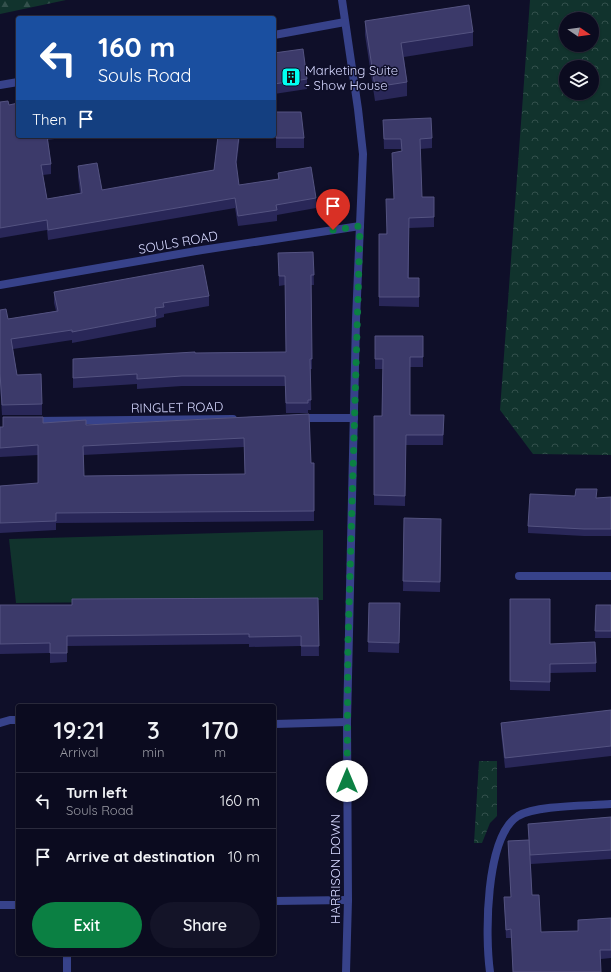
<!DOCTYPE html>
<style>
:root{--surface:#0b0b1f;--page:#141428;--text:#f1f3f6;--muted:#9a9ba4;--line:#2b2b3d;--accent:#0b8043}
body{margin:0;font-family:Quicksand,sans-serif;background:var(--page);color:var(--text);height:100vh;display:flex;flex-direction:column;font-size:15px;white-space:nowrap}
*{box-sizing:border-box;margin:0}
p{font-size:13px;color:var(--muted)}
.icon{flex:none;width:22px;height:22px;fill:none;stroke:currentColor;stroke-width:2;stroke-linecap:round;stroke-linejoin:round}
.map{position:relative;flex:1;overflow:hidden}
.panel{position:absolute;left:16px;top:704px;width:260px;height:252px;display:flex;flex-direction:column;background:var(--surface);border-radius:4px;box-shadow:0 1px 3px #0004,0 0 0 1px var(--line)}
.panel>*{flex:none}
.banner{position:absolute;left:16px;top:16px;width:260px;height:122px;border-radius:4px;box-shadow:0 1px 3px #0004,0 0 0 1px var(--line);background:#1a4fa0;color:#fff;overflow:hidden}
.needle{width:26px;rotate:103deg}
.buttons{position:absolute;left:559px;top:12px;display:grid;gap:8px}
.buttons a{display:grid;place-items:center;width:40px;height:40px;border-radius:50%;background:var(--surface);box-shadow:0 1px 3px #0004,0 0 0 1px var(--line);font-size:20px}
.pin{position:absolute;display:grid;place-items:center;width:34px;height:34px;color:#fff;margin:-41px -17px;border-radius:50% 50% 50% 0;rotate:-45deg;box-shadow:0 0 4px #0007}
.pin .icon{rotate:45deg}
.me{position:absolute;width:44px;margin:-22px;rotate:0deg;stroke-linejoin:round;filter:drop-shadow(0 0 3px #0008)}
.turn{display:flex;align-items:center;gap:14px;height:84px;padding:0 16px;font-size:18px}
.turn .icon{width:52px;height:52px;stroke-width:2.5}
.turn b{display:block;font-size:28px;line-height:34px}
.then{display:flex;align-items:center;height:38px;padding:0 16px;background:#0003;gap:8px;font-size:15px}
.eta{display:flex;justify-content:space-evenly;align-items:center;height:68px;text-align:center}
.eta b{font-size:24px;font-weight:600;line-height:28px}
.cta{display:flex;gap:8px;margin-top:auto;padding:8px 16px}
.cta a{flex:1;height:46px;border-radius:24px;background:var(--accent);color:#fff;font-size:16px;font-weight:600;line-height:46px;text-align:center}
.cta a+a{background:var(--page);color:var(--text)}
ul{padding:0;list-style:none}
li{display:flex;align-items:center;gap:12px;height:56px;padding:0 16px;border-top:1px solid var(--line)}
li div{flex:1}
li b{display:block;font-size:15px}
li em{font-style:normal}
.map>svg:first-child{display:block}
.grass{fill:#11332d}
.forest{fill:url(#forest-firs)}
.park{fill:url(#park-crowns);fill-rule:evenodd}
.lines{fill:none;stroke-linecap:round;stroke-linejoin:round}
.minor{stroke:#37428a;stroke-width:8}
.wall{fill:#292758;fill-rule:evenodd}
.shaded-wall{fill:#17163d}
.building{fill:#3c3a6a;stroke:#545381;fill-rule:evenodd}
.route{stroke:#0b8043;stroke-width:7;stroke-dasharray:0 12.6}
.labels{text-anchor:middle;stroke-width:3;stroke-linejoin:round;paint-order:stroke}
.poi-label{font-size:13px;fill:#d6d8ff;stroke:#0f0f29;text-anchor:start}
.street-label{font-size:13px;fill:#d6d8ff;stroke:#0f0f29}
</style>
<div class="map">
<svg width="611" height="972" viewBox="0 0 611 972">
<defs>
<pattern id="forest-firs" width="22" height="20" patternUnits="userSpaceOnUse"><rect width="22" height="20" fill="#11332d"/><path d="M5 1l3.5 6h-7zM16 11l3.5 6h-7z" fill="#33504c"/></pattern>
<pattern id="park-crowns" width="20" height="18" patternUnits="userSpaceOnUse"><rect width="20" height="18" fill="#11332d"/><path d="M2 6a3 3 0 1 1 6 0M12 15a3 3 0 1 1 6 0" fill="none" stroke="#33504c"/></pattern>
</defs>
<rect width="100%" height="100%" fill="#0f0f29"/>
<path class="grass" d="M323 530V600L16 603 9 539Z"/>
<path class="forest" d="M0 0H66L0 14Z"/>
<g class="park">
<path d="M530 0H611V455L533 454 500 410ZM566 19H592V45H566ZM566 67H592V93H566Z"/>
<path d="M479 761H497V816L490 823 482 843H474Z"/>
</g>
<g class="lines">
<g class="minor">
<path d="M342 0 358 109 363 154 356 320 347 722 348 900 346 972"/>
<path d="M274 35 345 22"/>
<path d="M0 85 18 82"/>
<path d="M0 285 202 250 360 226"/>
<path d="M299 418H354"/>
<path d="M33 421 233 419"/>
<path d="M519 576H611"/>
<path d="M0 723 10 720H18"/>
<path d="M274 724 347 722"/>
<path d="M274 901 348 900"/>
<path d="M0 905H18"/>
<path d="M67 954V972"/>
<path d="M490 972C485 937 485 837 518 816 537 805 588 806 611 804"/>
</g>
</g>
<g class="wall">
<path d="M365 21 473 32V46L404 57 407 82V96L375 101 365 35Z"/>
<path d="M274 53 307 79V89L274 94Z"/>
<path d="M0 102 18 136H74L48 140 51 164V174L43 175 47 199 80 193 78 177V166L102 190 214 170 218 136H240L236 166 239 185 278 179V173L316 198V208L277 215V221L238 226 235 208 48 240 47 230 0 238Z"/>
<path d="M276 112 304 138V148H276Z"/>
<path d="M383 120 432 138V148L420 149 422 197 434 217V227L409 228V278H419V307L379 306V234H386L394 199 392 153 402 151 401 149H384Z"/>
<path d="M313 252 314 285H311L312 369H310L311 410H308V413H286L285 386H182L137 389V384L73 388V359L195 353 286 352 285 285 279 286 278 253Z"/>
<path d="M54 292 209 296V306L164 314V317L156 319V327L72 343V340L13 349 17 375 42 404V415H2L0 384V310L8 319 56 311 54 303Z"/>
<path d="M375 336H423V367H410V415H444L443 445H406L405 506 374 505V416H382L383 369H375Z"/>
<path d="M309 414 311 463H314V521L56 523V530L0 533V486L38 483V455L0 457V427H3V417L43 423 86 425ZM244 447 245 474 84 476 83 455Z"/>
<path d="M575 496 597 498 611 497V536H584L528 533V526Z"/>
<path d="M404 518 441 529 440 592 403 591Z"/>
<path d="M318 598 319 656H301V646L249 647V644L67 646V662L50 663V653L0 654V605H72Z"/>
<path d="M510 599 550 644 596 663V672L550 673V691L510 690Z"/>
<path d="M369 603H400L399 653 368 652Z"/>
<path d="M596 605H611V638H595Z"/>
<path d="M611 710V756L505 768 501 732V723Z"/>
<path d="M611 817V859L531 864 532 895 541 932 578 931V920L611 918V958L601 959 511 938H506L504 897H511L508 841 529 840 528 824Z"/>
</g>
<path class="shaded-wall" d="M239 136H240L236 173V162Z"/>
<g class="building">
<path d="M469 5 473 32 401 43 407 82 375 87 365 21Z"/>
<path d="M303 49 307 79 274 84V53Z"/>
<path d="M8 101 9 105 18 103V136H47L51 164 41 165 47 199 82 193 78 166 97 163 102 190 214 170 218 136H239L236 162 239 185 279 179 278 173 311 167 316 198 276 205 277 210 238 216 235 198 48 230 47 220 0 228V102Z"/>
<path d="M276 112H301L304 138H276Z"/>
<path d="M431 118 432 138 420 139 422 197H434V217L409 218 408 278H419V297H379V234H387L386 199H394L392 153 402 151 401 139H384L383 120Z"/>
<path d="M313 252 314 275H311L312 359H310L311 400H308V403H286L285 376H182L137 379V374L73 378V359L195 352V353L286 352 285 276H279L278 253Z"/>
<path d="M203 265 209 296 163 303 164 307 155 308 156 316 72 332V330L11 339 17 375 41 374 42 404 2 405 0 373V310L6 309 8 319 58 311 54 292Z"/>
<path d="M375 336H423V357H410V415H444L443 435H406L405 496 374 495V416H382L383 359H375Z"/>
<path d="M309 414 311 463H314V511L56 513V521L0 523V486L38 483V445L0 448V427H3V417H43V423L86 420V425ZM244 438 245 474 84 476 83 446Z"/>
<path d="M576 489H597L596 498 611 497V529H584L528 526 530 494 575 496Z"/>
<path d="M404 518 441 519 440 582 403 581Z"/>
<path d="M318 598 319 646H301V636L249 637V634L67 636V653H50V643L0 644V605H72V599Z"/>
<path d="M510 599H550V644L595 642 596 663 550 664V682L510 681Z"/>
<path d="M369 603H400L399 643 368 642Z"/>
<path d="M596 605H611V631H595Z"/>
<path d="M611 710V746L505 758 501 723Z"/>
<path d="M611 817V850L530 855 528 824Z"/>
<path d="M529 840 532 895H539L541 932 578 931V920L611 918V950H600L601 972H513L511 929 506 930 504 897H511L508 841Z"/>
</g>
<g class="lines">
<path class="route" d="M333 230 360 226 348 644 347 781"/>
</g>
<defs>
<g id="building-square" transform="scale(1)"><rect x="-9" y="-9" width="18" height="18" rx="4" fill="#02fff0" stroke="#0f0f29"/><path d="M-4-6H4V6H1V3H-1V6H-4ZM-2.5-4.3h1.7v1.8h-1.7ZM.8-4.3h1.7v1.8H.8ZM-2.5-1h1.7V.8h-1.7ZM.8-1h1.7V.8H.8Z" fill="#111"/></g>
</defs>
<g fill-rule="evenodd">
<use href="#building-square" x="291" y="77"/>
</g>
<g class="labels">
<g class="poi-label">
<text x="305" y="75">Marketing Suite<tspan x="305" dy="15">- Show House</tspan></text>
</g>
<g class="street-label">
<text transform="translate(178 242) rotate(-10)" y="5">SOULS ROAD</text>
<text transform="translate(177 407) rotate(-1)" y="5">RINGLET ROAD</text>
<text transform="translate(335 869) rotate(-90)" y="5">HARRISON DOWN</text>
</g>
</g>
</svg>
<div class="buttons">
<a><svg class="needle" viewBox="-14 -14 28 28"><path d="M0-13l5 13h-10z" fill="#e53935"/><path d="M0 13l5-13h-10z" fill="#9a9ba4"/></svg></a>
<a><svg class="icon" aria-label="layers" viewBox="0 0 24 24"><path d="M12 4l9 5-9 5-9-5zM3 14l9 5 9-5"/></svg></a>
</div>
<div class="pin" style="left:333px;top:230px;background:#d93025"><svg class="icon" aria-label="arrive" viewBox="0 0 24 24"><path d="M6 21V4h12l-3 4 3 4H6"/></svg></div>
<svg class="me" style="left:347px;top:781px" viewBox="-20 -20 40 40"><circle r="19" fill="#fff"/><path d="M0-13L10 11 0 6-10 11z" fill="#0b8043"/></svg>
<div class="banner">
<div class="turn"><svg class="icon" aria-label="left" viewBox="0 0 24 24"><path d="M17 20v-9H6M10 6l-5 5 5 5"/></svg><div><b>160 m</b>Souls Road</div></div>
<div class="then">Then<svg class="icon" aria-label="arrive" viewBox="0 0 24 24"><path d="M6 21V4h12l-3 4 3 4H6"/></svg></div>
</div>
<section class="panel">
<div class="eta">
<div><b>19:21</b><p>Arrival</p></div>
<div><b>3</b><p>min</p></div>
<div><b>170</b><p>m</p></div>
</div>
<ul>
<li><svg class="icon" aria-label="left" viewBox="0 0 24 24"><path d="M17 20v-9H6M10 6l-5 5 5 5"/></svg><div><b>Turn left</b><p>Souls Road</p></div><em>160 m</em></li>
<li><svg class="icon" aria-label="arrive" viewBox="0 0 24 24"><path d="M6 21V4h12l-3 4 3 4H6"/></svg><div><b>Arrive at destination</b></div><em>10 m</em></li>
</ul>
<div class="cta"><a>Exit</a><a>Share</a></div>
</section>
</div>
